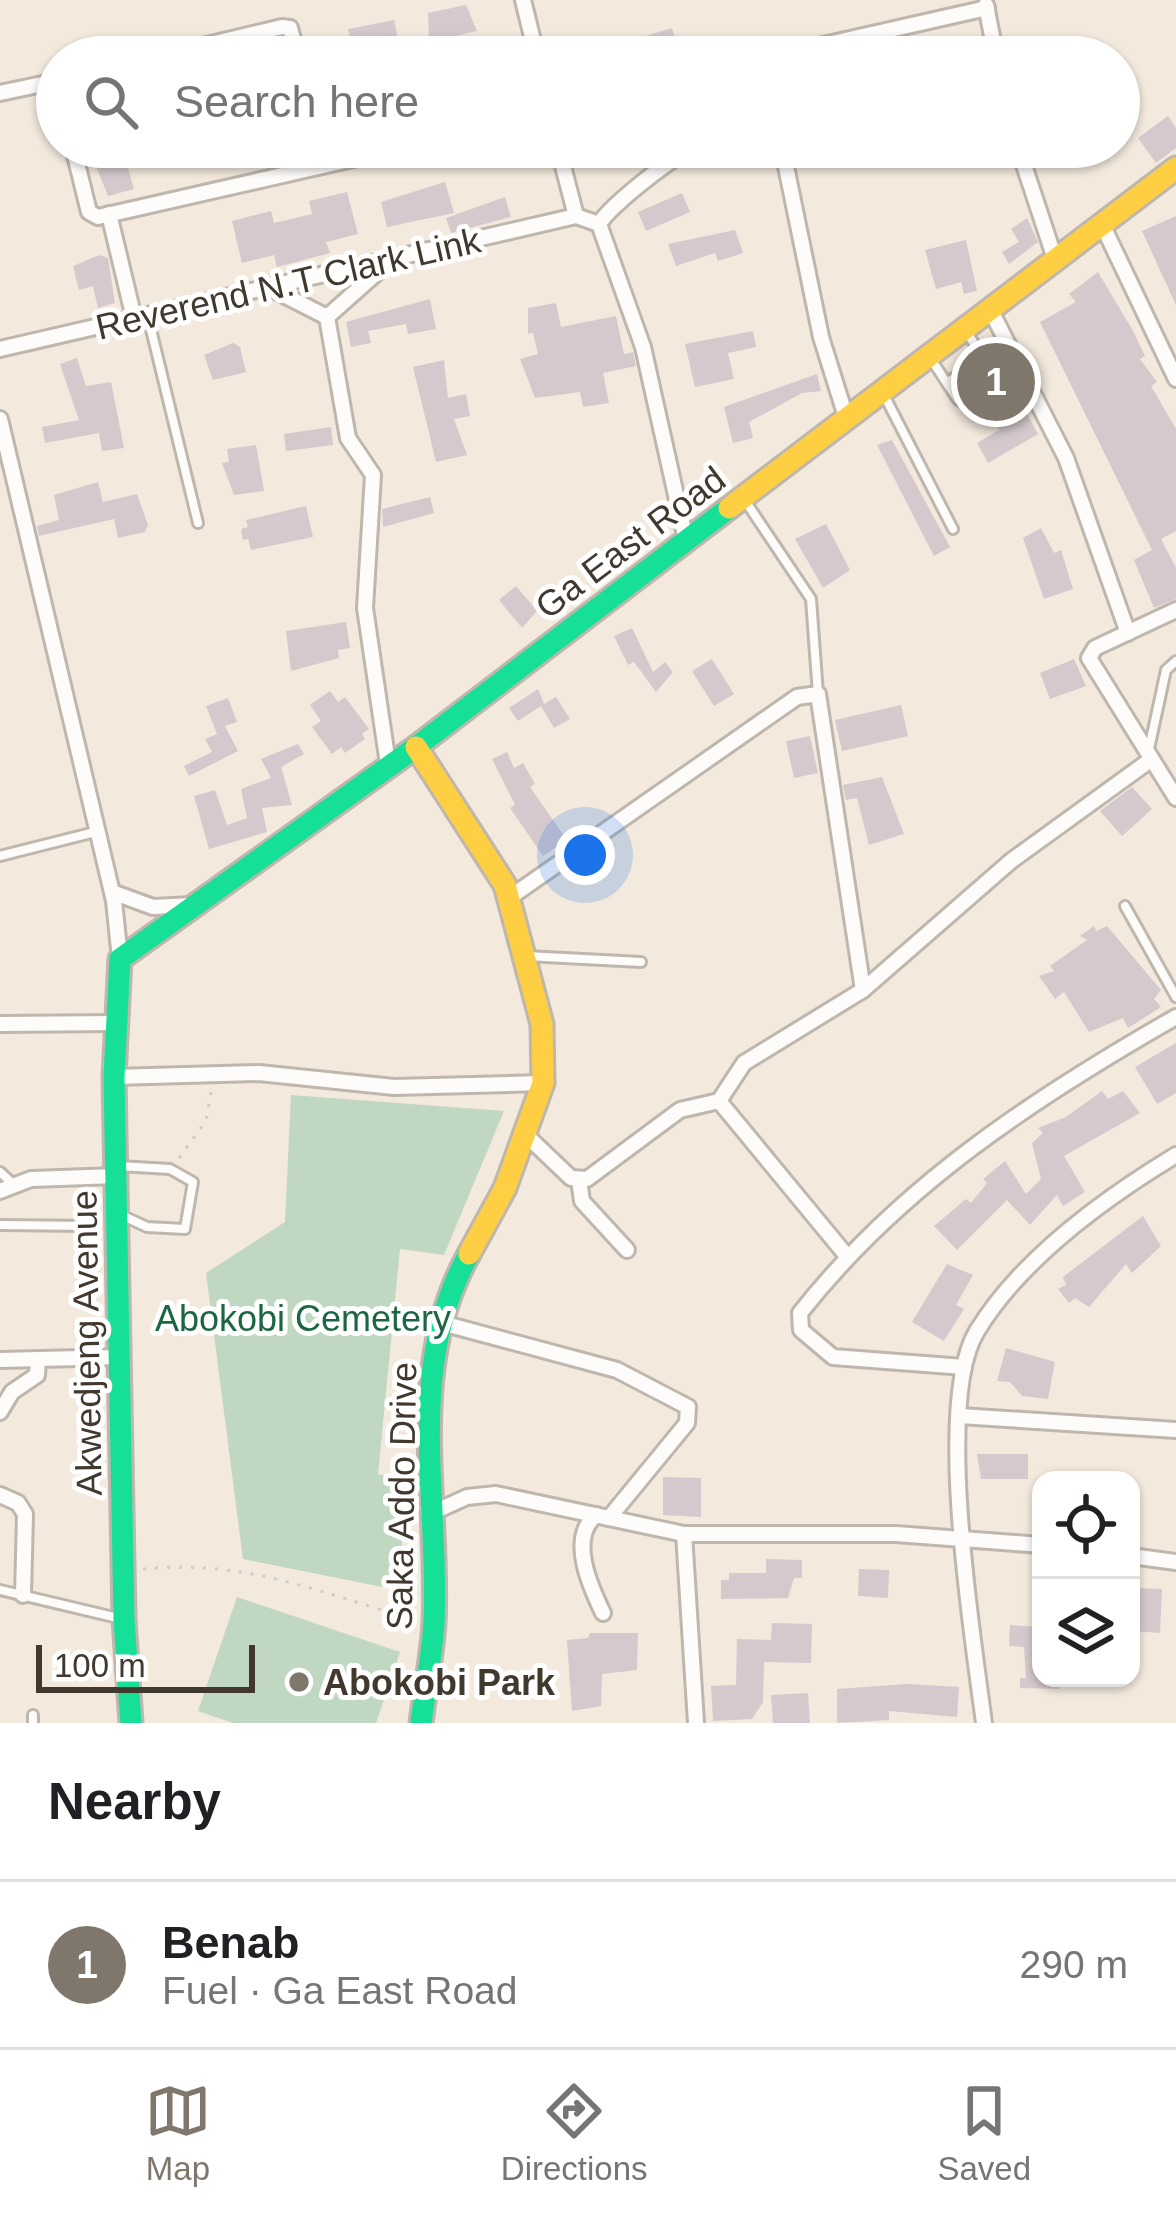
<!DOCTYPE html>
<meta charset="utf-8">
<style>
body{margin:0;font-family:Helvetica,sans-serif;background:#f2f2f2;color:#202124}
.controls{position:absolute;right:36px;bottom:36px;display:grid;overflow:hidden;border-radius:24px;box-shadow:0 3px 9px #0004}
.controls button{width:108px;height:108px;display:grid;place-items:center;padding:0;border:0;border-bottom:3px solid #e0e0e0;background:#fff;color:#202124;font:60px sans-serif}
.scale{position:absolute;left:36px;bottom:30px;width:219px;box-sizing:border-box;padding-left:12px;border:6px solid #41392e;border-top:0;font-size:33px;line-height:42px;white-space:nowrap;color:#41392e;-webkit-text-stroke:9px #fff;paint-order:stroke}
.you{position:absolute;left:585px;top:855px;width:42px;height:42px;margin:-30px;border:9px solid #fff;border-radius:50%;background:#1a73e8;box-shadow:0 0 0 18px #1a73e833}
.badge{display:grid;place-items:center;width:78px;height:78px;border-radius:50%;background:#7f776b;color:#fff;font-size:39px;font-weight:700}
.pin{position:absolute;translate:-50% -50%;border:6px solid #fff;box-shadow:0 3px 12px #0006}
.list{margin:0;padding:0;list-style:none}
h2{display:flex;justify-content:space-between;align-items:center;height:156px;margin:0;padding:0 48px;font-size:51px}
h2 small{font-size:39px;font-weight:400;color:#757577}
.list li{display:grid;grid-template-columns:78px 1fr auto;gap:36px;align-items:center;box-sizing:border-box;height:168px;padding:0 48px;border-top:3px solid #e0e0e0}
.list b{display:block;font-size:45px;white-space:nowrap}
.list p{margin:0;font-size:39px;white-space:nowrap;color:#757577}
.list em{font-size:39px;font-style:normal;color:#757577}
.icon{flex:none;width:66px;height:66px;fill:none;stroke:currentColor;stroke-width:2;stroke-linecap:round;stroke-linejoin:round}
.map{position:relative;flex:none;width:1176px;height:1723px;overflow:hidden}
.search{position:absolute;background:#fff;box-shadow:0 3px 9px #0004;left:36px;right:36px;top:36px;height:132px;display:flex;align-items:center;gap:30px;box-sizing:border-box;padding:0 42px;border-radius:66px;color:#757577;font-size:45px}
.sheet{height:324px;background:#fff}
nav{display:flex;justify-content:space-around;align-items:center;box-sizing:border-box;height:168px;border-top:3px solid #e0e0e0;background:#fff;font-size:33px;color:#757577}
nav a{display:grid;justify-items:center;gap:6px}
nav .on{color:#7f776b}
.map>svg:first-child{display:block}
</style>
<div class="map">
<svg width="1176" height="1723" viewBox="0 0 1176 1723">
<rect width="100%" height="100%" fill="#f3e9dd"/>
<g fill="#c0d7c2">
<path d="M291,1095l213,16 -60,144 -44,-6 -22,225 24,7v110l-159,-32 -37,-286 79,-51z"/>
<path d="M237,1597l163,55 -24,71h-143l-35,-12z"/>
</g>
<g fill="#d5c9cd">
<path d="M466,5l11,26 -48,11 -1,-29z"/>
<path d="M394,20l6,29 -18,3 1,5h-29l-6,-28z"/>
<path d="M672,28l9,29h-36l-6,-19z"/>
<path d="M1168,116l8,12v20l-20,15 -18,-25z"/>
<path d="M94,147h28l12,42 -26,7 -13,-32z"/>
<path d="M445,182l9,31 -67,14 -6,-25z"/>
<path d="M347,192l11,42 -32,8 4,11 -53,14 -3,-12 -32,8 -10,-42 39,-10 3,12 38,-9 -3,-13z"/>
<path d="M682,193l8,19 -44,19 -8,-19z"/>
<path d="M505,197l6,20 -60,16 -5,-15z"/>
<path d="M1176,216v89l-34,-74z"/>
<path d="M1027,218l11,24 -29,22 -7,-12 17,-10 -8,-13z"/>
<path d="M735,230l8,23 -25,8 -3,-8 -39,13 -8,-22z"/>
<path d="M966,240l11,51 -13,3 -3,-12 -25,7 -11,-39z"/>
<path d="M99,255l9,3 7,45 -17,5 -5,-22 -14,4 -6,-24z"/>
<path d="M1098,272l35,59 12,25 -5,3 17,23 -6,4 25,43v102l-15,8 15,29v31l-22,9 -20,-48 18,-10 -112,-228 36,-20 -7,-8z"/>
<path d="M430,299l6,30 -28,5 -2,-10 -38,7 3,12 -20,4 -5,-25z"/>
<path d="M556,303l5,24 55,-11 8,38 9,-2 3,14 -33,7 6,30 -26,4 -3,-15 -45,6 -15,-39 18,-5 -5,-21 -5,1v-26z"/>
<path d="M753,331l3,16 -28,6 6,26 -39,8 -10,-43z"/>
<path d="M233,343l7,4 6,25 -33,8 -9,-25z"/>
<path d="M77,358l9,28 25,-4 13,66 -22,3 -3,-18 -54,10 -3,-16 37,-7 -19,-56z"/>
<path d="M444,360l4,38 18,-4 4,22 -16,3 13,36 -31,7 -23,-95z"/>
<path d="M817,374l4,17 -19,2 -53,29 4,16 -20,5 -9,-36z"/>
<path d="M992,405l11,2 10,15 14,-8 11,20 -50,29 -11,-20 22,-13 -10,-15z"/>
<path d="M331,427l2,18 -47,6 -2,-17z"/>
<path d="M892,440l58,107 -16,9 -57,-111z"/>
<path d="M256,445l8,46 -30,4 -12,-32 7,-1 -2,-13z"/>
<path d="M98,482l5,20 34,-8 11,31 -3,7 -27,6 -4,-19 -75,17 -2,-10 22,-6 -5,-25z"/>
<path d="M430,497l4,16 -51,14 -1,-18z"/>
<path d="M306,506l7,31 -62,13 -3,-11 -5,1 -2,-11 7,-2 -2,-7z"/>
<path d="M826,524l24,46 -27,18 -28,-49z"/>
<path d="M1041,528l13,25 7,-3 12,39 -29,10 -21,-61z"/>
<path d="M516,586l21,25 -15,17 -23,-28z"/>
<path d="M346,622l4,26 -12,2 1,8 -48,13 -5,-40z"/>
<path d="M632,628l21,44 12,-10 8,10 -17,20 -22,-30 -6,3 -14,-29z"/>
<path d="M712,659l22,35 -20,12 -22,-35z"/>
<path d="M1074,659l12,27 -36,13 -10,-26z"/>
<path d="M538,689l6,15 12,-7 14,22 -16,9 -13,-22 -23,15 -9,-13z"/>
<path d="M330,691l8,11 7,-5 24,32 -7,5 3,5 -20,14 -4,-6 -9,7 -20,-27 9,-6 -11,-16z"/>
<path d="M228,698l9,24 -12,4 13,25 -49,25 -5,-10 28,-14 -7,-13 12,-5 -11,-28z"/>
<path d="M901,705l7,31 -66,15 -7,-31z"/>
<path d="M810,736l8,37 -24,5 -8,-37z"/>
<path d="M298,744l6,10 -23,13 11,38 -30,3 5,24 -58,17 -15,-53 21,-6 12,35 20,-7 -6,-29 30,-11 -10,-19z"/>
<path d="M507,752l7,16 9,-5 12,21 -5,3 37,53 -24,16 -33,-48 5,-3 -23,-46z"/>
<path d="M882,777l22,57 -35,11 -12,-47 -11,2 -3,-15z"/>
<path d="M1132,787l20,22 -30,27 -22,-25z"/>
<path d="M1094,926l2,5 11,-5 54,64 -7,9 7,8 -33,21 -5,-10 -34,14 -25,-40 -9,7 -16,-23 15,-5 -4,-5 37,-26 -7,-4z"/>
<path d="M1176,1043v50l-19,11 -22,-37z"/>
<path d="M1102,1091l6,8 15,-8 17,22 -76,43 21,36 -22,14 -6,-11 -27,30 -23,-25 -50,50 -23,-24 32,-27 5,4 16,-20 -4,-4 22,-18 21,33 15,-15 -9,-36 11,-10 -5,-5 28,-11z"/>
<path d="M1143,1216l18,30 -29,27 -6,-9 -37,43 -14,-9 -6,5 -11,-14 8,-4 -3,-8z"/>
<path d="M947,1264l26,11 -17,30 8,4 -20,32 -32,-19z"/>
<path d="M1006,1348l49,14 -7,37 -26,-3 -12,-14 -13,-1z"/>
<path d="M977,1454h51v25h-47z"/>
<path d="M663,1477l38,1v39l-38,-2z"/>
<path d="M766,1559l36,1v18h-8l-6,20 -67,1v-19h8v-7h37z"/>
<path d="M859,1569l30,1 -1,28 -30,-2z"/>
<path d="M1133,1588l29,1 -2,44 -28,-2z"/>
<path d="M772,1623l40,1 -1,39 -47,-1 -1,40 -11,17 -39,2 -2,-35 25,-1 1,-46 34,1z"/>
<path d="M1010,1625l31,2v51h18v11l-39,-1v-10h6l-2,-31 -15,-1z"/>
<path d="M590,1633h48l-1,37 -35,4 -1,32 -29,5 -5,-71 21,-2z"/>
<path d="M907,1684l52,3 -2,30 -68,-6v9l-52,3v-34z"/>
<path d="M808,1693l2,30h-37l-2,-28z"/>
</g>
<g fill="none" stroke-linecap="round" stroke-linejoin="round">
<g stroke="#bfb7ad" stroke-width="14">
<g id="lane">
<path d="M148,317l50,206"/>
<path d="M968,334l31,49 -1,17"/>
<path d="M929,356l29,44 26,8"/>
<path d="M947,383l36,-26"/>
<path d="M883,393l70,136"/>
<path d="M744,499l67,100 7,95"/>
<path d="M1149,749l17,-79 10,-9"/>
<path d="M0,856l95,-24"/>
<path d="M1125,906l51,91"/>
<path d="M526,956l115,6"/>
<path d="M118,1166l52,3 23,13 -8,47 -38,-2 -26,-12"/>
<path d="M0,1172l12,11"/>
<path d="M0,1225l91,1"/>
<path d="M0,1590l122,29"/>
<path d="M33,1715v8"/>
</g>
</g>
<g stroke="#bfb7ad" stroke-width="20">
<g id="street">
<path d="M523,0l14,57"/>
<path d="M986,5l10,52"/>
<path d="M156,57l126,-30 8,1 8,29"/>
<path d="M770,57l217,-49"/>
<path d="M0,93l57,-12"/>
<path d="M73,147l16,65 9,5 308,-70"/>
<path d="M558,147l18,69"/>
<path d="M782,147l39,190 26,83"/>
<path d="M1018,147l38,115"/>
<path d="M109,214l25,104"/>
<path d="M576,216l23,8 44,123 43,193"/>
<path d="M1101,222l75,157"/>
<path d="M599,224c12,-19 76,-70 97,-77"/>
<path d="M270,288l57,29"/>
<path d="M990,309l76,149 62,175"/>
<path d="M327,317l21,121 25,37 -8,133 23,156"/>
<path d="M327,317l63,-56"/>
<path d="M0,349l576,-133"/>
<path d="M0,419l114,482 6,58"/>
<path d="M1176,610l-81,38 -6,10 87,140"/>
<path d="M112,892l41,15 39,-2"/>
<path d="M509,898l288,-201 21,-3 45,296"/>
<path d="M0,1024l116,-1"/>
<path d="M114,1077l145,-4 135,14 149,-4"/>
<path d="M719,1101l127,154"/>
<path d="M527,1136l44,42 16,1 93,-69 39,-9 25,-38 119,-73 148,-129 138,-100"/>
<path d="M579,1180l3,21 45,49"/>
<path d="M0,1191l31,-12 86,-3"/>
<path d="M438,1322l179,48 71,37 -1,16 -78,95"/>
<path d="M0,1360l120,-3"/>
<path d="M964,1367l-131,-10 -32,-27 -1,-17c101,-128 236,-216 376,-296"/>
<path d="M0,1412l12,-20 25,-17 1,-16"/>
<path d="M960,1416l216,14"/>
<path d="M0,1495l18,8 7,11 -2,81"/>
<path d="M434,1512l33,-15 29,-3 188,40h212l145,11"/>
<path d="M596,1515c-28,23 -6,71 7,98"/>
<path d="M684,1534l12,189"/>
<path d="M1131,1556l45,6"/>
<path d="M984,1723c-11,-86 -50,-322 -7,-392 44,-72 128,-133 199,-176"/>
</g>
</g>
<g stroke="#bfb7ad" stroke-width="27">
<g id="fast">
<path d="M131,1723l-7,-104 -10,-542 6,-118 296,-212 313,-239"/>
<path d="M421,1723c4,-33 11,-67 13,-100 6,-126 -30,-253 35,-369"/>
</g>
</g>
<g stroke="#bfb7ad" stroke-width="27">
<g id="slow">
<path d="M729,508l447,-340"/>
<path d="M416,747l89,138 37,139 1,59 -38,105 -36,66"/>
</g>
</g>
<g stroke="#d1ccc8" stroke-width="3" stroke-dasharray="3 9" stroke-linecap="butt">
<path d="M179,1158l27,-37 6,-34"/>
<path d="M143,1569c105,-10 177,24 276,52"/>
</g>
<use href="#lane" stroke="#fdfcfa" stroke-width="8"/>
<use href="#street" stroke="#fdfcfa" stroke-width="14"/>
<use href="#fast" stroke="#16e098" stroke-width="21"/>
<use href="#slow" stroke="#ffcf43" stroke-width="21"/>
</g>
<circle fill="#7f776b" stroke="#fff" stroke-width="4.5" cx="299" cy="1682" r="12"/>
<g text-anchor="middle" stroke-width="10" stroke-linejoin="round" paint-order="stroke">
<g font-size="36" fill="#41392e" stroke="#fff">
<text transform="translate(288 283) rotate(-13)" y="13">Reverend N.T Clark Link</text>
<text transform="translate(630 542) rotate(-37)" y="13">Ga East Road</text>
<text transform="translate(86 1343) rotate(-91)" y="13">Akwedjeng Avenue</text>
<text transform="translate(401 1496) rotate(-89)" y="13">Saka Addo Drive</text>
</g>
<g font-size="36" fill="#1d6644" stroke="#fff">
<text x="303" y="1331">Abokobi Cemetery</text>
</g>
<g font-size="36" font-weight="bold" fill="#41392e" stroke="#fff" text-anchor="start">
<text x="323" y="1695">Abokobi Park</text>
</g>
</g>
</svg>
<div class="controls">
<button><svg class="icon" aria-label="locate" viewBox="0 0 24 24"><circle cx="12" cy="12" r="6"/><path d="M12 2v4M12 18v4M2 12h4M18 12h4"/></svg></button>
<button><svg class="icon" aria-label="layers" viewBox="0 0 24 24"><path d="M12 4l9 5-9 5-9-5zM3 14l9 5 9-5"/></svg></button>
</div>
<div class="scale">100 m</div>
<div class="you"></div>
<div class="pin badge" style="left:996px;top:382px">1</div>
<div class="search"><svg class="icon" aria-label="search" viewBox="0 0 24 24"><circle cx="10" cy="10" r="6"/><path d="M15 15l6 6"/></svg>Search here</div>
</div>
<section class="sheet">
<h2>Nearby<small></small></h2>
<ul class="list">
<li><span class="badge">1</span><div><b>Benab</b><p>Fuel · Ga East Road</p></div><em>290 m</em></li>
</ul>
</section>
<nav>
<a class="on"><svg class="icon" aria-label="map" viewBox="0 0 24 24"><path d="M3 6l6-2 6 2 6-2v14l-6 2-6-2-6 2zM9 4v14M15 6v14"/></svg>Map</a>
<a><svg class="icon" aria-label="directions" viewBox="0 0 24 24"><path d="M12 3l9 9-9 9-9-9zM9 14v-3h6M13 9l2 2-2 2"/></svg>Directions</a>
<a><svg class="icon" aria-label="saved" viewBox="0 0 24 24"><path d="M7 4h10v16l-5-4-5 4z"/></svg>Saved</a>
</nav>
